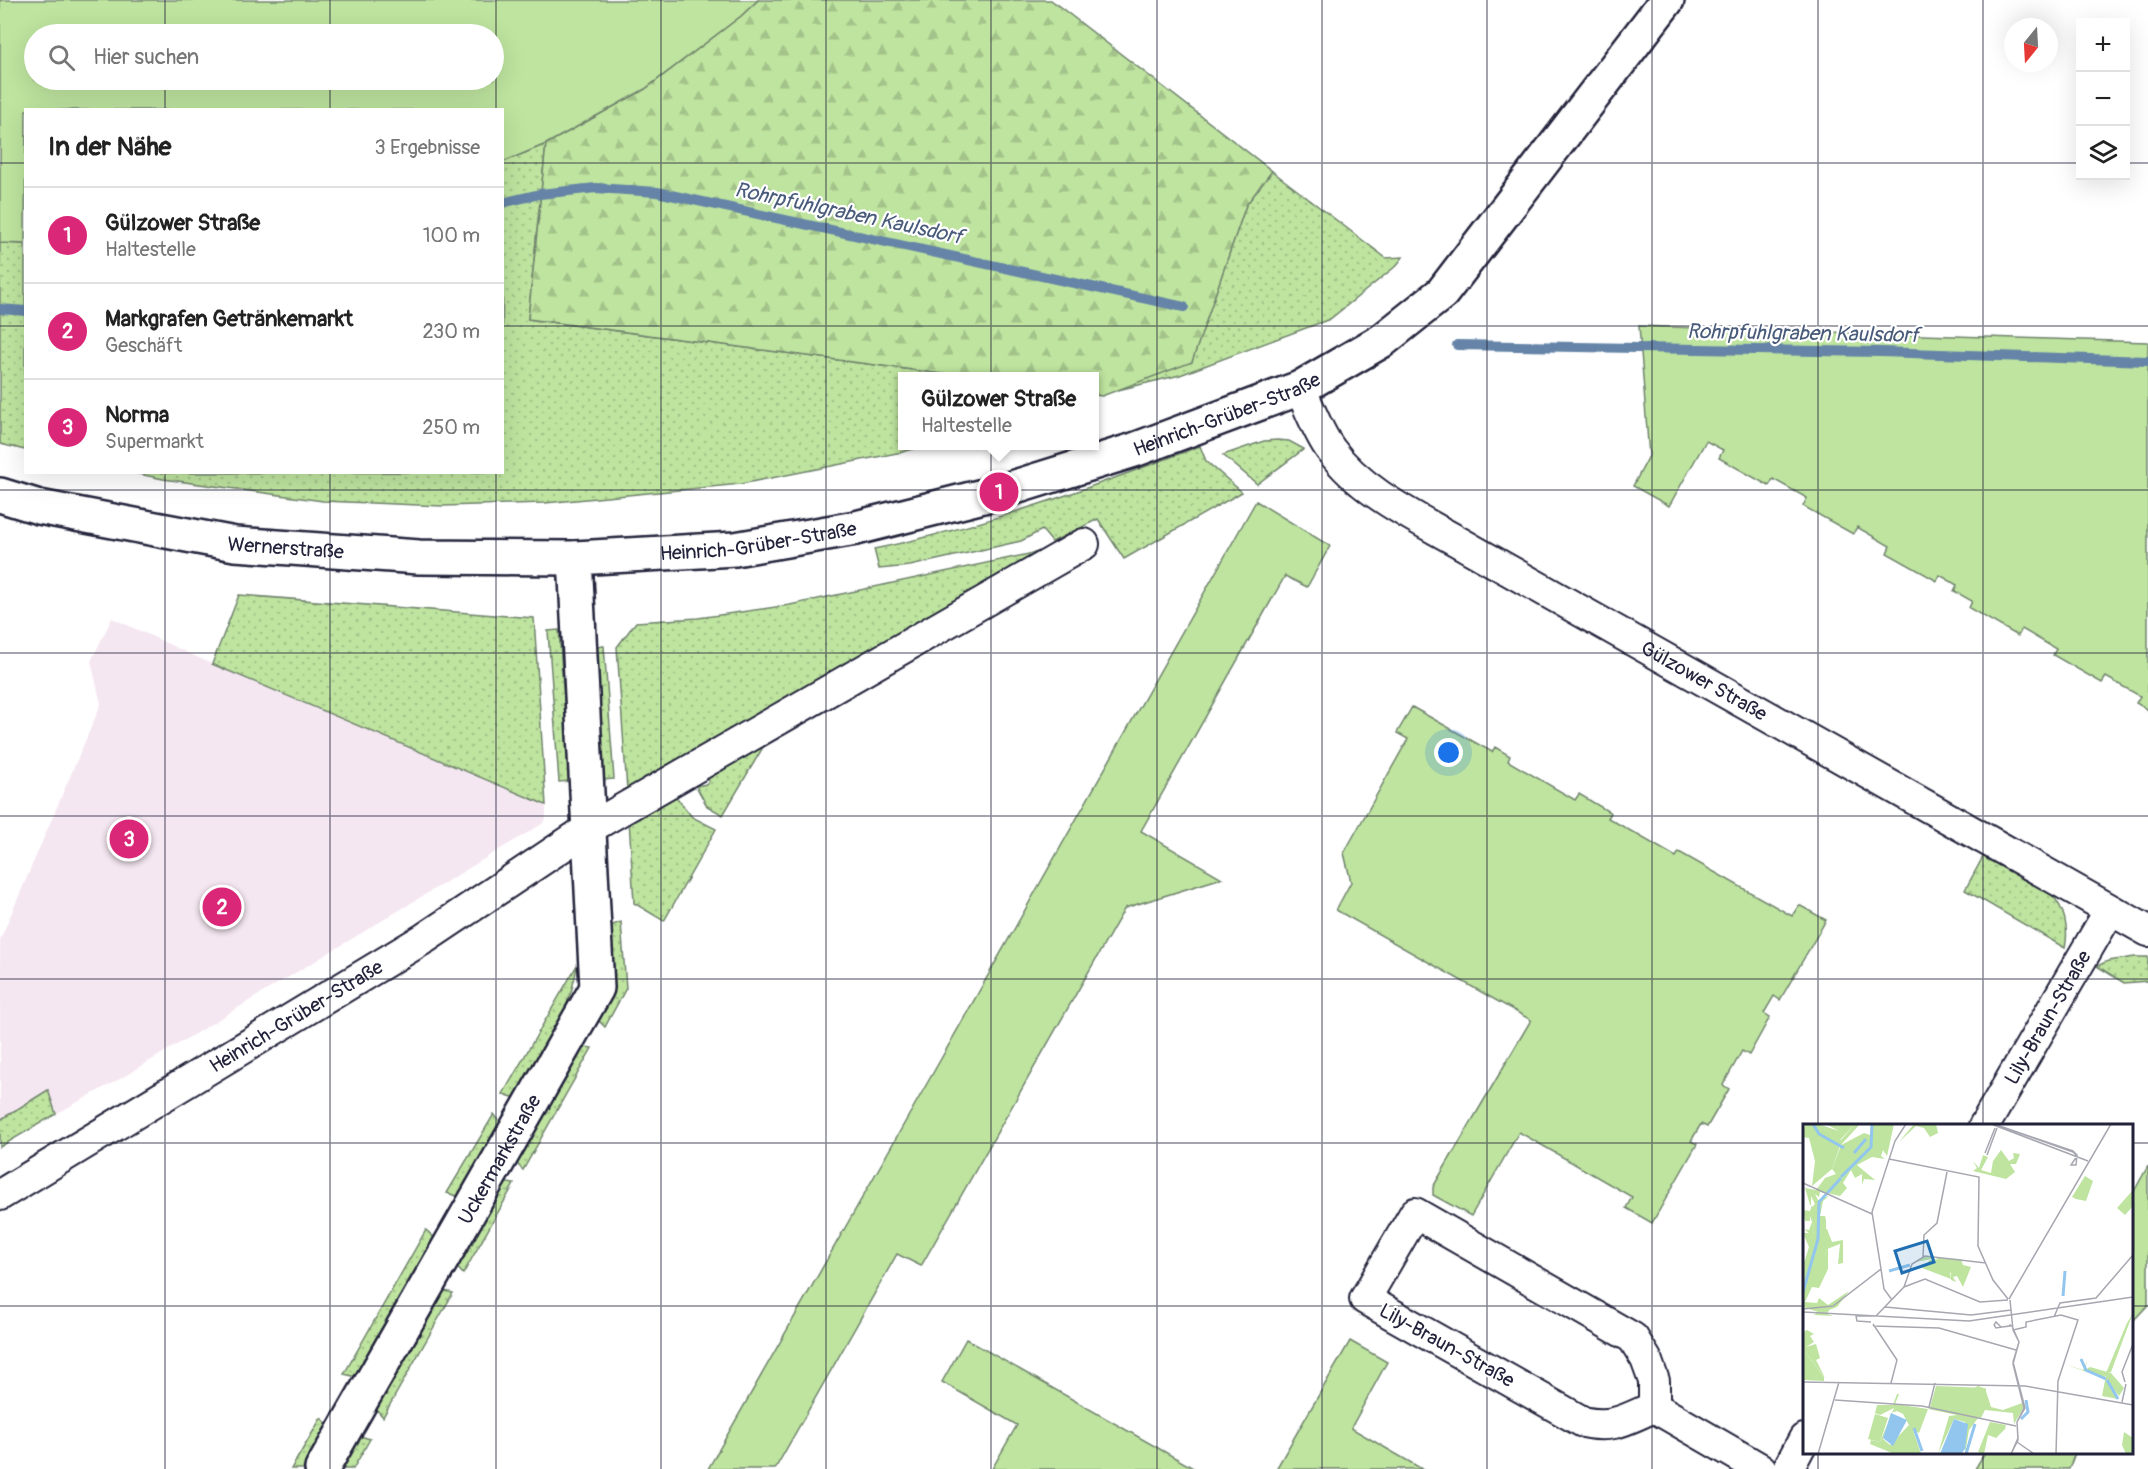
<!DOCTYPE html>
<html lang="de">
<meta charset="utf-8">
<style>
body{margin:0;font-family:Pangolin,sans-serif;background:#f6f6f6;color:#222}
.controls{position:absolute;right:18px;top:18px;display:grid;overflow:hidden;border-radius:0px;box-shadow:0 6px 24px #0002}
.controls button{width:54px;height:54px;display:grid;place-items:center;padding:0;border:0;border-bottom:2px solid #e0e0e0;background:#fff;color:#222;font:30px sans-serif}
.compass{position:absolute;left:2004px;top:18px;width:54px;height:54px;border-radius:50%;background:#fff;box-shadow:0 6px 24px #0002;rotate:198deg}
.you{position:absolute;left:1449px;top:753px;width:21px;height:21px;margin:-15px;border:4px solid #fff;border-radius:50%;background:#1a73e8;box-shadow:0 0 0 9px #1a73e833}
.badge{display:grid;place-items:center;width:39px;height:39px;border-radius:50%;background:#db2777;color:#fff;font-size:20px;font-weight:700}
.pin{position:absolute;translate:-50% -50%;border:3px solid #fff;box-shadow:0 2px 6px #0006}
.popup{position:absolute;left:898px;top:372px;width:201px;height:78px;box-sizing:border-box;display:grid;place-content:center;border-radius:0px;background:#fff;filter:drop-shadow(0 2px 4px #0005);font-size:20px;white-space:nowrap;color:#767676}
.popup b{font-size:22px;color:#222}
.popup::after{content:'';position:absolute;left:50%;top:100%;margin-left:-12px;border:12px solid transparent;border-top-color:#fff}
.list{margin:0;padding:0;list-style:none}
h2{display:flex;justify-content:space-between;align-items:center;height:78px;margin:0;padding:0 24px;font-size:26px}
h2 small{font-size:20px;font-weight:400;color:#767676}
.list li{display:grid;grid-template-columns:39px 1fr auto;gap:18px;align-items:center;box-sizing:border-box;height:96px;padding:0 24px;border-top:2px solid #e0e0e0}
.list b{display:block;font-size:22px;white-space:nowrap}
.list p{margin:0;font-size:20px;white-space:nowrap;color:#767676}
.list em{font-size:20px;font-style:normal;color:#767676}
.icon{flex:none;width:33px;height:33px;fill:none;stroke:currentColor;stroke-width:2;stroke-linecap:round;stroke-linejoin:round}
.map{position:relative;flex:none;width:2148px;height:1469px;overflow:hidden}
.search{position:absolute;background:#fff;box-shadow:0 6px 24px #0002;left:24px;top:24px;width:480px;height:66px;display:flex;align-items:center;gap:15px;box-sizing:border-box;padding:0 21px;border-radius:33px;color:#767676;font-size:22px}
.panel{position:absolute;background:#fff;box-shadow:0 6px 24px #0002;left:24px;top:108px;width:480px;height:366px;border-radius:0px}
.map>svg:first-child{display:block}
</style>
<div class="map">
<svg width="2148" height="1469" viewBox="0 0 2148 1469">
<defs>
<pattern id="grass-dots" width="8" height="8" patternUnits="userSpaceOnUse" patternTransform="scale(1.5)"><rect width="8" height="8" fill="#bee49f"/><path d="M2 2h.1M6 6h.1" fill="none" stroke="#a3c38a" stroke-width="1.8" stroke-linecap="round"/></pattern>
<pattern id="forest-firs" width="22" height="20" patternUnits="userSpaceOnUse" patternTransform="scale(1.5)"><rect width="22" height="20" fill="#bee49f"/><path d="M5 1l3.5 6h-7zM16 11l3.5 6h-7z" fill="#a3c38a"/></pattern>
</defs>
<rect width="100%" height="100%" fill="#fff"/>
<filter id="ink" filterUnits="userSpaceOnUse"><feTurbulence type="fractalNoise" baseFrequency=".0167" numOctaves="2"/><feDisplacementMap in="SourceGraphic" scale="12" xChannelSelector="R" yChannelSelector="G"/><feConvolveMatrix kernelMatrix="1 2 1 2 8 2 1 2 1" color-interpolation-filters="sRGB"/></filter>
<g filter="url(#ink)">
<path fill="#f5e7f1" d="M112,618l100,46 334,141v14l-4,5 -422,255 -64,35 -9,-23 -47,29v-180l101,-236 -10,-43z"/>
<g fill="url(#grass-dots)" stroke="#70836d" stroke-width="1.5">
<path d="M546,144l-18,175 430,57h-55v70h22l-23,6 -161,32 -196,19 -102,3 -120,-5 -160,-22 -29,-6 368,-1 1,-310z"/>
<path d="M1272,171l114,87 17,-1 -7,9 -66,53 -150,56 -66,16 78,-30 54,-156z"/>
<path d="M0,243l25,1v206l-25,-6z"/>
<path d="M1277,440l12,1 15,8 -47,35 -34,-29 41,-14z"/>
<path d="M1200,446l6,15 36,31 -118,67 -26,-40 -46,23 -10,-12 -21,11 -111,25 -31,3 -5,-20c112,-23 219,-62 326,-103z"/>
<path d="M1038,552l-411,238 -10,-143 19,-25 62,-4 92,-13z"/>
<path d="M239,595l295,23 12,187 -334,-141z"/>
<path d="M559,630l11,151 -11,1 -11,-151z"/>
<path d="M604,646l10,133 -12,1 -10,-133z"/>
<path d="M769,737l-46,78 -16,-9 -11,-20 11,-2 2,-3 -2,-7z"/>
<path d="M674,794l18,23 24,12 -52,92 -30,-18 -5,-84z"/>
<path d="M1984,855l67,39c14,14 18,35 14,54l-100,-58z"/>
<path d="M621,922l5,66 -21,39 -10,-10 15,-91z"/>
<path d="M2135,957h13l-1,24 -23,2 -27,-17 11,-5z"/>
<path d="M577,965c-6,49 -38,91 -61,133l-13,-4z"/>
<path d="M580,1046l12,2 -69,122 -9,-9z"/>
<path d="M48,1090l8,24 -56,33v-27z"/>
<path d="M494,1114l7,9 -41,74 -13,-4z"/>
<path d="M502,1182l12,2 -51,90 -8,-9z"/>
<path d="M426,1230l10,9 -80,138 -12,-3z"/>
<path d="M441,1290l12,3 -70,124 -9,-10z"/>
<path d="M321,1418l9,8 -25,43h-14z"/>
<path d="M357,1435l13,4 -17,30h-15z"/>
</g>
<path fill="url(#forest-firs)" stroke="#70836d" stroke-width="1.5" d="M758,0h293l221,171 -26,34 -54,157 -90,34 -7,-1v-19h-137l-430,-57 18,-175 99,-55 96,-73z"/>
<g fill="#bee49f" stroke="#70836d" stroke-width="1.5" fill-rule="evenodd">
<path d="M0,0h758l-17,16 -96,73 -99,55 -43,18 -1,-52h-476l-1,134 -25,-1zM494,34v46h-460v-46z"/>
<path d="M1639,326l509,16v368l-12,-7 4,-7 -34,-19 -4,6 -49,-28 3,-6 -34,-20 -4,7 -49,-28 3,-7 -18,-10 3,-6 -17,-10 -3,6 -50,-28 3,-7 -33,-19 -4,7 -50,-28 4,-8 -34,-19 -4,7 -50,-28 4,-8 -17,-9 -37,65 -36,-20 16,-30z"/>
<path d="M1256,501l74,45 -23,41 -22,-11 -144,255 81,47 -97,30 -204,358 -24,-12 -122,215h-67l221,-389z"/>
<path d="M1412,707l80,45 3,-5 15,9 -2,5 67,39 4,-6 32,19 -3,5 68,39 3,-5 113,64 7,-11 27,15 -46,80 -6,-4 -10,17 6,4 -21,38 -7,-4 -19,34 6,4 -22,38 -6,-3 -10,17 6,3 -45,79 -26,-15 6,-11 -113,-65 -48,84 -38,-21v-8l98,-167 -195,-110 15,-28 -7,-29 64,-114 -11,-6z"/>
<path d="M2148,1166v139l-16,17v-127z"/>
<path d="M966,1339l229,130h-203l25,-44 -75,-43z"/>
<path d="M1350,1341l37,21 -36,66 71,41h-146z"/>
<path d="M1985,1452h90v1l-6,16h-94z"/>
</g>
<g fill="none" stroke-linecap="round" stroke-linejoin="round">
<g stroke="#6584a7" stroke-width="10">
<path d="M502,203l38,-9 56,-6 61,4 527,115"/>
<path d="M0,309l26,2"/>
<path d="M1457,345l424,7 267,9"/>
</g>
<g stroke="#22223b" stroke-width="34">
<g id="street">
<path id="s1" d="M1300,388c9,19 18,45 31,62 32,45 93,71 140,99l677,382"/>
<path id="s2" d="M1984,1126l126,-216"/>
<path id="s3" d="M0,1195l425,-257 163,-109 496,-285"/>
<path d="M1415,1213l218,125 13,21 8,22v26c-28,12 -41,22 -71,15l-218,-123z"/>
<path d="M1654,1407l107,62"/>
<path d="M1788,1469l16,-30"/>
</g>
</g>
<g stroke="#22223b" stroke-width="38">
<g id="secondary">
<path id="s4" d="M0,495l39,12 196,37 184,13 156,1 160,-9 121,-21 143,-36 135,-42 166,-62 83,-48 59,-47 225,-293"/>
<path id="s5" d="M322,1469l275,-481 -22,-430"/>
</g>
</g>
<use href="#street" stroke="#fff" stroke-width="30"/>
<use href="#secondary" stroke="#fff" stroke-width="33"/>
</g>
</g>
<path fill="none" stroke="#22223b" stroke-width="1.5" stroke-opacity="0.55" d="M165,0v34M330,0v34M496,0v110M661,0v1469M826,0v1469M991,0v1469M1157,0v1469M1322,0v1469M1487,0v1469M1652,0v1469M1818,0v1126M1983,0v1126M165,80v30M330,80v30M0,163h26M502,163h1578M2126,163h22M0,326h26M502,326h1646M165,472v997M330,472v997M496,472v997M0,490h2148M0,653h2148M0,816h2148M0,979h2148M0,1143h1804M2132,1143h16M0,1306h1804M2132,1306h16M1818,1452v17M1983,1452v17"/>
<g text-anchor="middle" stroke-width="4.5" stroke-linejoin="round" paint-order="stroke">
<g font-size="20" fill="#22223b" stroke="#fff">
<text dy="7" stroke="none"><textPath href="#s4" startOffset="1252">Heinrich-Grüber-Straße</textPath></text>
<text dy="7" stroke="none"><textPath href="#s4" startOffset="765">Heinrich-Grüber-Straße</textPath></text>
<text dy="7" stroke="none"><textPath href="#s4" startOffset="291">Wernerstraße</textPath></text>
<text dy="7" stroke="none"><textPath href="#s1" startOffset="510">Gülzower Straße</textPath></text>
<text dy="7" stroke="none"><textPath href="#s3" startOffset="346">Heinrich-Grüber-Straße</textPath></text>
<text dy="7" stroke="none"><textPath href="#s2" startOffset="126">Lily-Braun-Straße</textPath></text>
<text dy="7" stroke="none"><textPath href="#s5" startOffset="357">Uckermarkstraße</textPath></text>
<text transform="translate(1447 1345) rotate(29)" y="7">Lily-Braun-Straße</text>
</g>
<g font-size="21" font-style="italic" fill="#495b7a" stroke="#fff">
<text transform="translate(849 213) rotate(12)" y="7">Rohrpfuhlgraben Kaulsdorf</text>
<text transform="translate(1803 333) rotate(1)" y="7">Rohrpfuhlgraben Kaulsdorf</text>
</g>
</g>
<g transform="translate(1803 1124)">
<rect width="330" height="330" fill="#fff"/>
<path d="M68,0v24l-44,45 -7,-1 -1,5 -4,-3 3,6 11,-4 -6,5 -3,15h5l1,4v9l-4,1 5,13 -3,14 4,-11v23l-9,19 -7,-1 -7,15 12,1 2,-5 9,7 21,-14 -12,16 -8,3 -2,4 6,2 -19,-1 4,-3 -15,-5v-24l11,-53 -3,-22 4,-4 -4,-8v9h-1l-5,-17 11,2 9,-12 11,-4 -4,-5 9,-24 23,-12 6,2zM122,133l36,2 2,6 8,2 -8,20 -6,-11 -4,1 3,5 -5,-2v-7l-15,-15 -20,4zM4,206l7,4 -4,2 4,6 -8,5 10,-3 4,14 -4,2 9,18 -22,-29v-17zM284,237l-2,9 5,-3 21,6 13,15 -5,8 -12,-15 11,18 -16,-3 4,-21 -2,3 -40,-14 19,6zM175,262l8,3 -1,20 -16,21 -4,24v-32l-11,-3 -16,35 11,-38 8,-1 -29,-6zM94,270h2l-4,10 33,5 -9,24 -6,-3 8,24 -29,-1 -22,-9 1,-4 9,2 14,-34 -14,7 -5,-2 2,-8h-8h24zM94,287l6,3 6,11 -19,20 -7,-6 8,-26zM321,308l9,6v14l-7,2 -4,-9z" fill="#bee49f" fill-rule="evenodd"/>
<path d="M15,0l21,7 -13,-7h29l-15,16zM9,81l2,25 -9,53 -2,-17 6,-19 -6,-14h6l-5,-4 5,1 3,-8 -2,-6v5h-5l-2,-11 7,1z" fill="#bee49f"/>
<path d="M2,0h13l23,16 14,-16h5l-20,22 -8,23 -20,17 3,-25 -6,-23 -6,-1zM69,0h22l-7,32 -4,-6 -2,6 4,3 -13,-2 -15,8 18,15 -11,-1 -2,6v-11l-7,4 -4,-8 -8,13 4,5 -7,8 -13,-3 44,-45zM111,0h22l2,9 -8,4 -6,-9 -8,-2 -17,16zM198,26l8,11 5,-3 -1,-5 7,1 -4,10h-6l5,8 -9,7 -33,-8 4,-3 -4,-7 6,7 4,-13 5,2 -7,13 10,3 2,-12zM282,52l8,5 -7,20 -10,-2 -4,-2zM330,66v16l-8,9 -8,-7zM19,105h5l5,13 11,-2v23l-5,1 2,-20 -13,5 -3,8 -6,1 2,-15h7l-7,-1zM139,135l7,7 2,13 -29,-11 8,-8zM330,189l-22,59 -5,1 21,-50zM0,225l21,28v4l-21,-1zM133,262l49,2 6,19 12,3 19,-7 2,4 -10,17 -1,-11 -28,-3 -4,8 -51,-11zM72,290l13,4 -8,24 -12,-3zM187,298l16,3 -1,4 -9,9 -8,-3 -4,19 -6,-2z" fill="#bee49f"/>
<path d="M88,289l16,7 -14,26 -10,-8zM151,295l14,5 -3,25 -4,5h-21z" fill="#92c6ef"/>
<path fill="none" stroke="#92c6ef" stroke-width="3" d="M10,0l6,10 25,14M51,29l12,-14M38,53l30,-30 1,-23M86,147l21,-6M0,168l15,-53 1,-37 22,-24M260,172l2,-25M278,235l5,11 20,9M304,256l11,19M218,295l7,-7 -2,-12M111,304l8,23M163,330l9,-30"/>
<path fill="none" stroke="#a7a7b1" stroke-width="1.5" d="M188,0l97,37M191,0l79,28 4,4 -6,9h5l1,-10 -4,-4 -79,-27M182,29l10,-25M184,31l10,-27M86,35l90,18 -1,69 15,34 15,19M0,59l69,31M120,133l1,-22 13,-12 10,-51M78,145l3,20 8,11M101,163l8,-23 13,-8 61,7M206,175l102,-175M207,176l3,30 6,12 -6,22 11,44 -7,14 1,18 -7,14M82,183l86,8 40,-5M0,185l30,-3 48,-37 -9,-57 23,-71 11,-17M0,188l166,9 164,-24M251,193l6,-14 36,-5 37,-43M68,198l-14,-1 -1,-5h20l28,-29 21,-8 55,23 28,-2M70,200l24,36 -6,23M70,202l66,2 77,22M206,202l-13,2 -2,-3 2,-3 5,5h1l8,-1v-1l2,1 7,16 -6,20 12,46 -8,14 1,16 -7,16M210,206l13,-3v-5l35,-7 17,5 -20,61 -2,73M0,258l222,4 108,19M322,258l-3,-10 11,-28M32,276l87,6 94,20M319,278l4,-18M126,283l6,-24M214,318l17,12M15,330l21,-72"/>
<path fill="#1f6fb2" fill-opacity="0.15" stroke="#1f6fb2" stroke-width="3" d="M124,117l7,21 -32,11 -7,-22z"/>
<rect width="330" height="330" fill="none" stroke="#22223b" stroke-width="3"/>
</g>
</svg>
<div class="controls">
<button>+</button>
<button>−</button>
<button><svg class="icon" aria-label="layers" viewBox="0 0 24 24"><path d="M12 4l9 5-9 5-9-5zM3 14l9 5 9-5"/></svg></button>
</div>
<svg class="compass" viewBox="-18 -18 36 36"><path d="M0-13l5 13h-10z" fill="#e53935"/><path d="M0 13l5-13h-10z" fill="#767676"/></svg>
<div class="you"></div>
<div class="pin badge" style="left:999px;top:492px">1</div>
<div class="popup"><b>Gülzower Straße</b>Haltestelle</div>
<div class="pin badge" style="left:222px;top:907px">2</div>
<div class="pin badge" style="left:129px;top:839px">3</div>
<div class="search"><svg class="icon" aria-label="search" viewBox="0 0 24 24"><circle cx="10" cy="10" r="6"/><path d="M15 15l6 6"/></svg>Hier suchen</div>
<section class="panel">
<h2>In der Nähe<small>3 Ergebnisse</small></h2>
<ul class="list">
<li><span class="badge">1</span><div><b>Gülzower Straße</b><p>Haltestelle</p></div><em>100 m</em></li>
<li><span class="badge">2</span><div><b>Markgrafen Getränkemarkt</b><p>Geschäft</p></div><em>230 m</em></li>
<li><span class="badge">3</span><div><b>Norma</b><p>Supermarkt</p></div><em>250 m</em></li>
</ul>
</section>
</div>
